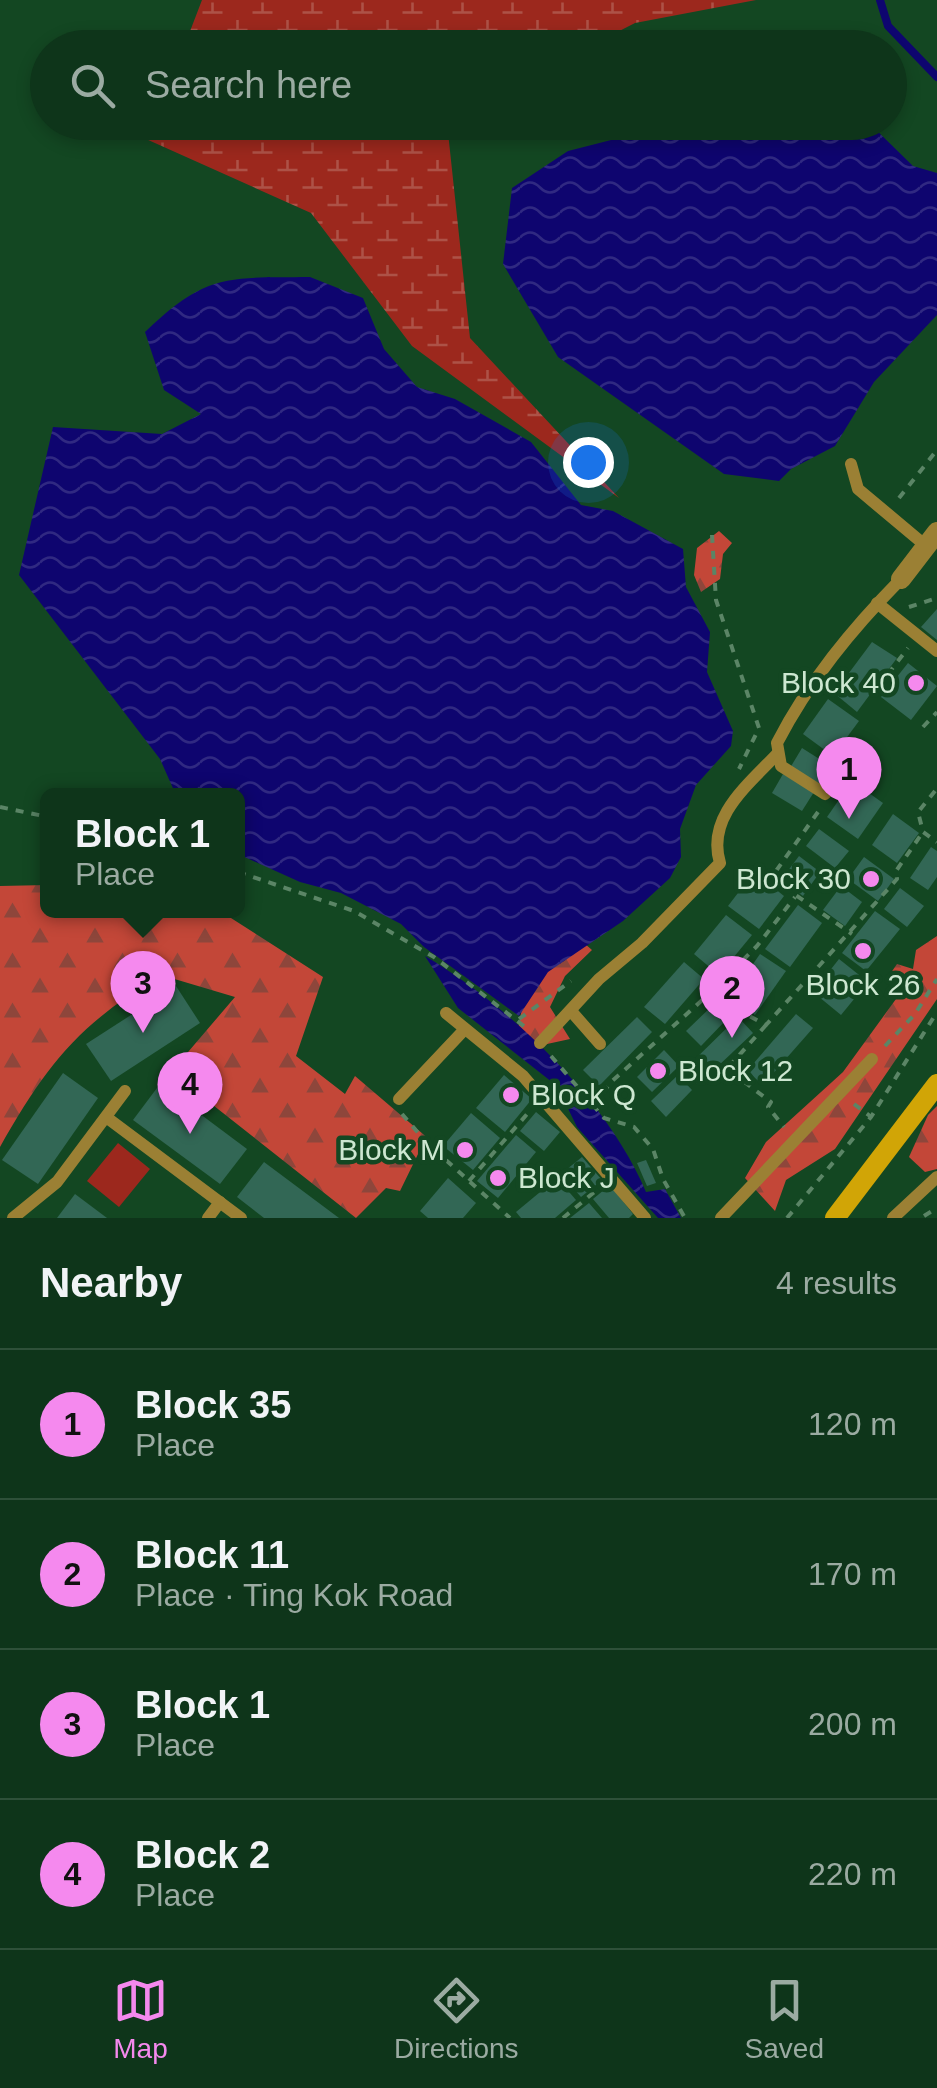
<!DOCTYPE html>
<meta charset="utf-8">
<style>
body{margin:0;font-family:Helvetica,sans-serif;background:#173d23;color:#f1f3f6}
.you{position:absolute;left:588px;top:462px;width:35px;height:35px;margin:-25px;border:8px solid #fff;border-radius:50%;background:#1a73e8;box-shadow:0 0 0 15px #1a73e833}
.badge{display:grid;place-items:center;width:65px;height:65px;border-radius:50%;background:#f589ee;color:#111;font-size:32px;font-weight:700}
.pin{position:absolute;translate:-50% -82px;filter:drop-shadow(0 2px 5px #0008)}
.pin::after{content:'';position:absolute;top:52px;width:35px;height:30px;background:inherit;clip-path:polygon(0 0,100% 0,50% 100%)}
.popup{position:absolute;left:40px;top:788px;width:205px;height:130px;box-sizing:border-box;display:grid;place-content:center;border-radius:15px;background:#0e351a;filter:drop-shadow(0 2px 8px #0005);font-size:32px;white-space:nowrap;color:#9baba2}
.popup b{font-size:38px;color:#f1f3f6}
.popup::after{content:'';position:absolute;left:50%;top:100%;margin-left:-20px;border:20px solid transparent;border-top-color:#0e351a}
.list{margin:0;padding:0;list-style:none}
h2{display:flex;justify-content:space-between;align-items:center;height:130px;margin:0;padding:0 40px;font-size:42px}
h2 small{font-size:32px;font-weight:400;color:#9baba2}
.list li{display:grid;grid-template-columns:65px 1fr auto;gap:30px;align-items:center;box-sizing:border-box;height:150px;padding:0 40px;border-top:2px solid #2e5039}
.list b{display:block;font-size:38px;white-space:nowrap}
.list p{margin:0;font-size:32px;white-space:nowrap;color:#9baba2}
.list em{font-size:32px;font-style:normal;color:#9baba2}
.icon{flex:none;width:55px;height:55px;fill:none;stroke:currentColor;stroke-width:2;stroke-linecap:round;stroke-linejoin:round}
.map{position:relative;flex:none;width:937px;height:1218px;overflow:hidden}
.search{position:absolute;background:#0e351a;box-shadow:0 5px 15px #0003;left:30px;right:30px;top:30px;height:110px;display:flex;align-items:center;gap:25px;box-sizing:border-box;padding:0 35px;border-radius:55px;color:#9baba2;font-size:38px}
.sheet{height:730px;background:#0e351a}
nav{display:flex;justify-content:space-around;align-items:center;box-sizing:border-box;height:140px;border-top:2px solid #2e5039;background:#0e351a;font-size:28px;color:#9baba2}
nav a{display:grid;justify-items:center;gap:5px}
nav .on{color:#f589ee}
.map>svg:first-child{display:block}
</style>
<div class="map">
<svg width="937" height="1218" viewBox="0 0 937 1218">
<defs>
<pattern id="forest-firs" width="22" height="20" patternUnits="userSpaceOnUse" patternTransform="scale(2.5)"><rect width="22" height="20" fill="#c34738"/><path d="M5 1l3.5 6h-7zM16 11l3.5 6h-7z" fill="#8e463b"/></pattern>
<pattern id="wetland-marsh" width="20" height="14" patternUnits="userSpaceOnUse" patternTransform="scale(2.5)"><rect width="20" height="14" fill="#9c281d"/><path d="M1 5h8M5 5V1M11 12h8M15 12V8" fill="none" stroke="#ad5247"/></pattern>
<pattern id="water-waves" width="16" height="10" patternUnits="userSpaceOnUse" patternTransform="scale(2.5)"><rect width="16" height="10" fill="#0e056f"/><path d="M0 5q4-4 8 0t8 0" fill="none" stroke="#302982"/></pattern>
</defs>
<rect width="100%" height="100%" fill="#134722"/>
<g fill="url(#forest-firs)">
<path d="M719,531l13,12 -9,11 -3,25 -19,13 -7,-17 3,-27z"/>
<path d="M48,885v25l172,1 103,66 -27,79 49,38 10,-18 75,64 -11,12 -19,39 -14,-3 -30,30 -185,-146 64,-75 -74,-22c-83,50 -114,89 -161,172v-261z"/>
<path d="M937,936v63l-102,150 -49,31 -11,31 -30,-33 21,-36 77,-70 61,-84 -18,-8 11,-16 16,5 3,-19z"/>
<path d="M577,937l15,13 -27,26 -15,31 20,32 -46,10 -7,-15 11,-56z"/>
<path d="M937,1106v63l-12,3 -16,-15 19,-42z"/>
</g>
<g fill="url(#wetland-marsh)">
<path d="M202,0h554l-121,23 -47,24h-404z"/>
<path d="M153,123h294l23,215 149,160 -207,-152 -101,-133 -165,-74z"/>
</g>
<path fill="#9c281d" d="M118,1143l32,26 -31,38 -32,-26z"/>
<g fill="url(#water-waves)">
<path d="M648,123h221l44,43 24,7v142l-63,67 -39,64 -44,23 -12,12 -55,-7 -166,-117 -55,-93 9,-76 56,-37 51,-13z"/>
<path d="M310,277l53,21 21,51 33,38 38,12 76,43 50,63 32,6 70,38 3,38 24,45 -3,40 26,59 -2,15 -35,39 -16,44 1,28 -11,21 -47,43 -75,51 -29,44 -95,-69 -23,-23 -60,-31 -41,-11 -62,-28v-58l-62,-1 -16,-36 -141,-184 34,-148 109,7 39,-20 -37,-24 -19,-58c62,-60 83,-54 165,-55z"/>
<path d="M425,956c85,50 183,145 221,236l19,-3 16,29h-23l-81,-91 -20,-41 -99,-78z"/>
</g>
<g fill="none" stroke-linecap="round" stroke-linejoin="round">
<path stroke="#0e056f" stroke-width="8" d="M880,0l8,26 49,51"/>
</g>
<g fill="#326755">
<path d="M937,609v31l-16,-13z"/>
<path d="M872,642l25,16 -40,54 -23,-19z"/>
<path d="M908,663l29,23 -26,34 -30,-23z"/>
<path d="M828,699l31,22 -26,35 -30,-22z"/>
<path d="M802,748l30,19 -12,18 -30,-17z"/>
<path d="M783,774l31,18 -12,19 -30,-18z"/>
<path d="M852,781l31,22 -25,36 -31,-22z"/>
<path d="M893,814l26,19 -22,30 -25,-18z"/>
<path d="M819,829l30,22 -14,17 -29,-22z"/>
<path d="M931,847l6,4v26l-9,13 -18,-12z"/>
<path d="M799,856l21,16 -17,24 -22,-16z"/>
<path d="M864,857l30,22 -16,22 -30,-22z"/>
<path d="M754,872l30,24 -25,33 -31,-23z"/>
<path d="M841,886l21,16 -17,24 -22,-16z"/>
<path d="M900,888l24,18 -17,21 -23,-18z"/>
<path d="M798,905l24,18 -32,44 -25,-18z"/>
<path d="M875,911l25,18 -34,42 -24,-18z"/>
<path d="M726,915l26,20 -33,40 -25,-21z"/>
<path d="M760,954l26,17 -31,44 -26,-17z"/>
<path d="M839,959l29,23 -27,33 -28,-23z"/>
<path d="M684,962l20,17 -39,45 -21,-17z"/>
<path d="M176,986l24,37 -89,58 -25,-37z"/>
<path d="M713,1005l14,14 -26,27 -15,-15z"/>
<path d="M796,1014l17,14 -50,57 -16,-14z"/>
<path d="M637,1017l15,15 -53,54 -16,-16z"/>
<path d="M738,1017l15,16 -55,52 -14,-15z"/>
<path d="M664,1050l15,16 -27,26 -15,-15z"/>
<path d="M63,1073l35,25 -60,86 -36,-24z"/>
<path d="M504,1075l28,24 -27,33 -29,-24z"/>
<path d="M678,1075l14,15 -26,27 -15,-16z"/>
<path d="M160,1084l87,65 -27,35 -87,-64z"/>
<path d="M536,1112l24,20 -16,19 -24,-20z"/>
<path d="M471,1113l29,25 -27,32 -30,-24z"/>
<path d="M516,1135l20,17 -38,46 -21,-17z"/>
<path d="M582,1157l20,23 -21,17 -20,-23z"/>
<path d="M646,1160l10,23 -9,3 -10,-23z"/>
<path d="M264,1162l75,56h-75l-27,-21z"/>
<path d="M448,1178l28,25 -13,15h-35l-8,-7z"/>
<path d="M557,1178l19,22 -21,18h-34l-5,-6z"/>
<path d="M610,1185l23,29 -4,4h-20l-16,-19z"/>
<path d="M75,1194l32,24h-50z"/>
<path d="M589,1203l13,15h-32z"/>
</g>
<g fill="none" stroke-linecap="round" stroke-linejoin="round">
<g stroke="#5b8566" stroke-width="4" stroke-dasharray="8 8" stroke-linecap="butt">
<path d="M899,498l38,-48"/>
<path d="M712,535l4,65 43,128 -20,41"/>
<path d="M909,607l28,-9"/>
<path d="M888,674l20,-26"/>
<path d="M923,727l14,-15"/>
<path d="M935,791l-17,21 5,20 14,10"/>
<path d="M0,807l48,10"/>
<path d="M818,812l-47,66 81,56"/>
<path d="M238,872l116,39 80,46 95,73"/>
<path d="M709,994l48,-48 38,-49"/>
<path d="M519,1019l52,-38"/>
<path d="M766,1025l-39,44 44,33 -3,5 16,20"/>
<path d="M885,1046l30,-32 22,-35"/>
<path d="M551,1056l53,62 30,9 19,22 10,30 22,39"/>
<path d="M854,1104l16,12"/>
<path d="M594,1106l16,-23 99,-89 57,31 131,-146 -1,-8 27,-39"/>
<path d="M402,1114l24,28 84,76"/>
<path d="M469,1181l59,-68"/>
<path d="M924,1216l13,-8"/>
<path d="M563,1218l35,-29"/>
<path d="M787,1218l84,-101 66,-105"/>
</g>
<g stroke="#9b8034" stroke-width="12">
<path d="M851,464l7,25 68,57"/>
<path d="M877,603l60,48"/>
<path d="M847,770l-22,24 -44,-28 -4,-23c32,-62 75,-114 124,-164"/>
<path d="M571,1011l29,33"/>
<path d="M446,1013l77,63 122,142"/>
<path d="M540,1043l59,-64 43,-36 78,-80c-14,-46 28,-78 57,-109"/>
<path d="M399,1099l66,-70"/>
<path d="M106,1117l135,101"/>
<path d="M13,1218l44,-36 68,-91"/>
<path d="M208,1218l12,-16"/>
<path d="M721,1218l151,-159"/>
<path d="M893,1218l44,-41"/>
</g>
<path stroke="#9b8034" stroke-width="20" d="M901,579l36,-47"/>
<path stroke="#d1a506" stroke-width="20" d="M835,1218l102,-134"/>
</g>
<g fill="#f589ee" stroke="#134722" stroke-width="4">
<circle cx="916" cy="683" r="10"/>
<circle cx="871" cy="879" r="10"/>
<circle cx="863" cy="951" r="10"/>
<circle cx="658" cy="1071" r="10"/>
<circle cx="511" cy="1095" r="10"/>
<circle cx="465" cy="1150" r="10"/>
<circle cx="498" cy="1178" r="10"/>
</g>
<g text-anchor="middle" stroke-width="9" stroke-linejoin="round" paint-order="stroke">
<g font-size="30" fill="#cde7d1" stroke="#134722" text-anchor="end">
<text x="896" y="693">Block 40</text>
<text x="851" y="889">Block 30</text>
<text x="863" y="995" text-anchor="middle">Block 26</text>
<text x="678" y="1081" text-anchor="start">Block 12</text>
<text x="531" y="1105" text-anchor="start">Block Q</text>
<text x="445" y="1160">Block M</text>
<text x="518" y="1188" text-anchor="start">Block J</text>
</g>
</g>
</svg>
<div class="you"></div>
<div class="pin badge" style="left:849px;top:819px">1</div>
<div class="pin badge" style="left:732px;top:1038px">2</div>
<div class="pin badge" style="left:143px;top:1033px">3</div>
<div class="popup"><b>Block 1</b>Place</div>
<div class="pin badge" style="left:190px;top:1134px">4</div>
<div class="search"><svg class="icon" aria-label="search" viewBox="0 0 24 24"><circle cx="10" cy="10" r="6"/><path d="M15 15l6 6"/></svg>Search here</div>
</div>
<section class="sheet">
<h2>Nearby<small>4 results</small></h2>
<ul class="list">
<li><span class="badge">1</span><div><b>Block 35</b><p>Place</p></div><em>120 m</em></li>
<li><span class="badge">2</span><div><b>Block 11</b><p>Place · Ting Kok Road</p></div><em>170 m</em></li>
<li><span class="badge">3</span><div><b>Block 1</b><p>Place</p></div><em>200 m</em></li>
<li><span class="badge">4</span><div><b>Block 2</b><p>Place</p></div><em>220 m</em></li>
</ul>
</section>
<nav>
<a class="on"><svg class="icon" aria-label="map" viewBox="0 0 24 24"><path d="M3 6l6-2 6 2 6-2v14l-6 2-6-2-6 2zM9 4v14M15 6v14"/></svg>Map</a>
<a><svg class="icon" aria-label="directions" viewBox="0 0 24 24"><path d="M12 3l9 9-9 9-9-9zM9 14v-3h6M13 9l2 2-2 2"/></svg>Directions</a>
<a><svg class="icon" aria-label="saved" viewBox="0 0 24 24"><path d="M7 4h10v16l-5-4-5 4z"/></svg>Saved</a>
</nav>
